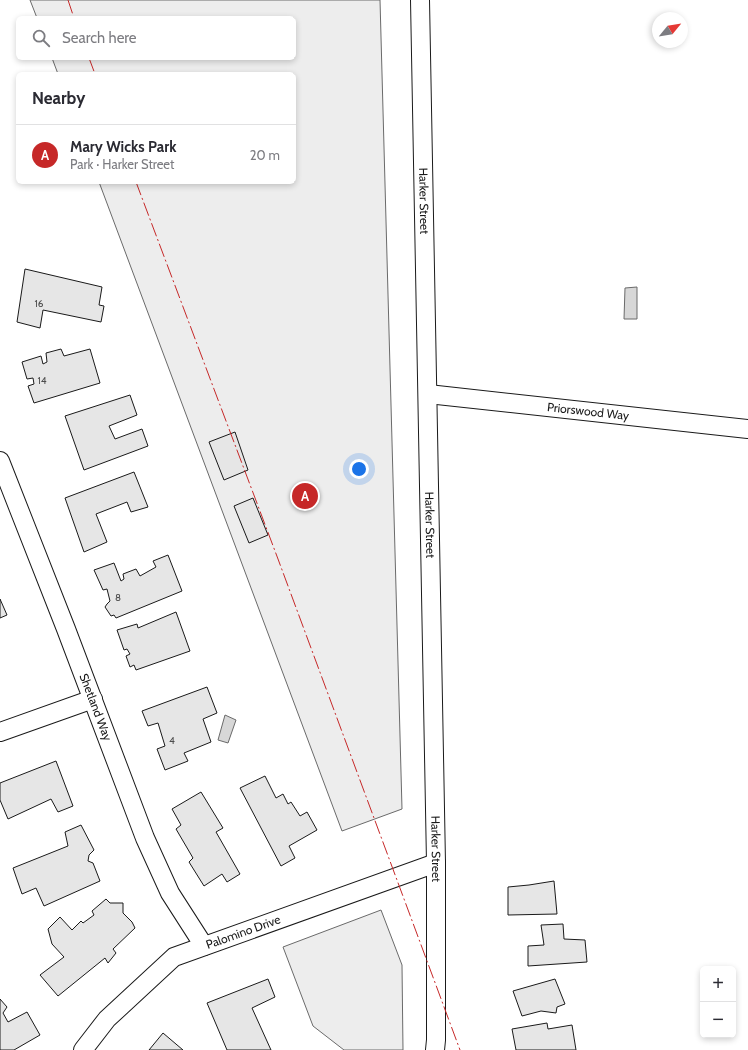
<!DOCTYPE html>
<meta charset="utf-8">
<style>
body{margin:0;font-family:Cabin,sans-serif;background:#f2f2f3;color:#2b2b33}
.controls{position:absolute;right:12px;bottom:12px;display:grid;overflow:hidden;border-radius:6px;box-shadow:0 2px 6px #0003}
.controls button{width:36px;height:36px;display:grid;place-items:center;padding:0;border:0;border-bottom:1px solid #e1e1e2;background:#fff;color:#2b2b33;font:20px sans-serif}
.compass{position:absolute;left:652px;top:12px;width:36px;height:36px;border-radius:50%;background:#fff;box-shadow:0 2px 6px #0003;rotate:60deg}
.you{position:absolute;left:359px;top:469px;width:14px;height:14px;margin:-10px;border:3px solid #fff;border-radius:50%;background:#1a73e8;box-shadow:0 0 0 6px #1a73e833}
.badge{display:grid;place-items:center;width:26px;height:26px;border-radius:50%;background:#c62828;color:#fff;font-size:13px;font-weight:700}
.pin{position:absolute;translate:-50% -50%;border:2px solid #fff;box-shadow:0 1px 4px #0006}
.list{margin:0;padding:0;list-style:none}
h2{display:flex;justify-content:space-between;align-items:center;height:52px;margin:0;padding:0 16px;font-size:17px}
h2 small{font-size:13px;font-weight:400;color:#7c7c81}
.list li{display:grid;grid-template-columns:26px 1fr auto;gap:12px;align-items:center;box-sizing:border-box;height:60px;padding:0 16px;border-top:1px solid #e1e1e2}
.list b{display:block;font-size:15px;white-space:nowrap}
.list p{margin:0;font-size:13px;white-space:nowrap;color:#7c7c81}
.list em{font-size:13px;font-style:normal;color:#7c7c81}
.icon{flex:none;width:22px;height:22px;fill:none;stroke:currentColor;stroke-width:2;stroke-linecap:round;stroke-linejoin:round}
.map{position:relative;flex:none;width:748px;height:1050px;overflow:hidden}
.search{position:absolute;background:#fff;box-shadow:0 2px 6px #0003;left:16px;top:16px;width:280px;height:44px;display:flex;align-items:center;gap:10px;box-sizing:border-box;padding:0 14px;border-radius:6px;color:#7c7c81;font-size:15px}
.panel{position:absolute;background:#fff;box-shadow:0 2px 6px #0003;left:16px;top:72px;width:280px;height:112px;border-radius:6px}
.map>svg:first-child{display:block}
</style>
<div class="map">
<svg width="748" height="1050" viewBox="0 0 748 1050">
<rect width="100%" height="100%" fill="#fff"/>
<g fill="#ededed" stroke="#6a6a6a">
<path d="M30,0h350l22,809 -60,22 -243,-649h195v-108h-236l-6,-16h242v-40h-257z"/>
<path d="M381,910l21,55 1,85h-59l-31,-24 -30,-79z"/>
</g>
<g fill="#d7d7d7" stroke="#6a6a6a">
<path d="M637,287v32h-13l1,-31z"/>
<path d="M225,715l11,5 -8,23 -10,-3z"/>
</g>
<g fill="#e6e6e6" stroke="#1a1a1a">
<path d="M25,269l77,18 -3,18 5,1 -3,16 -58,-12 -3,18 -23,-6z"/>
<path d="M61,349l3,7 26,-7 10,34 -66,20 -6,-17 6,-2 -1,-6 -6,1 -5,-17 19,-6 2,8 4,-2 -1,-9z"/>
<path d="M130,395l7,20 -28,11 6,13 27,-10 6,17 -64,24 -19,-54z"/>
<path d="M235,432l13,38 -24,10 -15,-38z"/>
<path d="M134,472l14,35 -17,5 -4,-10 -31,12 11,28 -23,10 -19,-54z"/>
<path d="M253,498l15,37 -19,8 -15,-37z"/>
<path d="M168,555l14,36 -66,27 -2,-3 -3,1 -6,-9 2,-3 3,-3 -3,-12 -4,1 -9,-20 20,-7 7,18 3,-2 -1,-5 13,-5 4,7 16,-9 -3,-6z"/>
<path d="M0,599l7,16 -7,3z"/>
<path d="M176,612l14,39 -54,19 -2,-5 -4,2 -4,-11 4,-2 -3,-5 -3,1 -7,-20 20,-6 1,4z"/>
<path d="M207,687l10,26 -14,6 8,23 -27,11 4,8 -23,9 -8,-21 8,-3 -7,-23 -10,3 -6,-15z"/>
<path d="M56,761l17,45 -15,6 -7,-13 -43,20 -8,-19v-17z"/>
<path d="M265,776l11,22 7,-4 5,10 3,-2 9,14 7,-4 10,18 -28,16 6,12 -14,8 -41,-78z"/>
<path d="M201,792l22,36 -7,4 24,42 -13,8 -5,-8 -18,12 -15,-24 4,-4 -17,-29 5,-4 -9,-16z"/>
<path d="M81,825l13,25 -5,5 -1,6 5,2 7,18 -56,25 -8,-18 -14,6 -9,-26 55,-22 -3,-14z"/>
<path d="M554,881l3,33 -49,1v-28l21,-2z"/>
<path d="M106,899l4,4h13v10l9,9 3,6 -22,21 3,4 -8,10 -3,-5 -47,38 -18,-21 24,-18 -12,-13 -4,-15 12,-12 12,13 9,-9 2,2 11,-8 -2,-4z"/>
<path d="M563,924l1,15 21,1 2,22 -59,4v-20l16,-1 -3,-20z"/>
<path d="M268,979l7,18 -23,11 19,42h-44l-20,-47z"/>
<path d="M555,979l10,25 -8,3 -1,6 -15,-2 -19,5 -9,-25z"/>
<path d="M0,999l7,8 -4,6 5,9 19,-10 13,23 -26,15h-14z"/>
<path d="M547,1023l1,6 24,-4 4,25h-60l-4,-21z"/>
<path d="M163,1033l20,17h-34z"/>
</g>
<g fill="none" stroke-linecap="round" stroke-linejoin="round">
<g stroke="#1a1a1a" stroke-width="20">
<g id="minor">
<path id="s1" d="M420,0l16,863v177l-1,10"/>
<path id="s2" d="M428,394l320,35"/>
<path id="s3" d="M0,461l66,168 79,209 25,55 34,53"/>
<path d="M0,732l93,-33"/>
<path id="s4" d="M83,1050l24,-31 67,-62 262,-94"/>
</g>
</g>
<use href="#minor" stroke="#fff" stroke-width="18"/>
<g stroke="#c62828" stroke-width="1" stroke-dasharray="14 3 2 3" stroke-linecap="butt">
<path d="M68,0l6,18"/>
<path d="M89,58l6,16"/>
<path d="M136,182l142,377 182,491"/>
</g>
</g>
<g text-anchor="middle" stroke-width="3" stroke-linejoin="round" paint-order="stroke">
<g font-size="10" fill="#4d4d4d">
<text x="39" y="307">16</text>
<text x="42" y="384">14</text>
<text x="118" y="601">8</text>
<text x="172" y="744">4</text>
</g>
<g font-size="12" fill="#1a1a1a" stroke="#fff">
<text dy="4" stroke="none"><textPath href="#s1" startOffset="201">Harker Street</textPath></text>
<text dy="4" stroke="none"><textPath href="#s2" startOffset="161">Priorswood Way</textPath></text>
<text dy="4" stroke="none"><textPath href="#s1" startOffset="525">Harker Street</textPath></text>
<text dy="4" stroke="none"><textPath href="#s3" startOffset="264">Shetland Way</textPath></text>
<text dy="4" stroke="none"><textPath href="#s1" startOffset="849">Harker Street</textPath></text>
<text dy="4" stroke="none"><textPath href="#s4" startOffset="204">Palomino Drive</textPath></text>
</g>
</g>
</svg>
<div class="controls">
<button>+</button>
<button>−</button>
</div>
<svg class="compass" viewBox="-18 -18 36 36"><path d="M0-13l5 13h-10z" fill="#e53935"/><path d="M0 13l5-13h-10z" fill="#7c7c81"/></svg>
<div class="you"></div>
<div class="pin badge" style="left:305px;top:496px">A</div>
<div class="search"><svg class="icon" aria-label="search" viewBox="0 0 24 24"><circle cx="10" cy="10" r="6"/><path d="M15 15l6 6"/></svg>Search here</div>
<section class="panel">
<h2>Nearby<small></small></h2>
<ul class="list">
<li><span class="badge">A</span><div><b>Mary Wicks Park</b><p>Park · Harker Street</p></div><em>20 m</em></li>
</ul>
</section>
</div>
